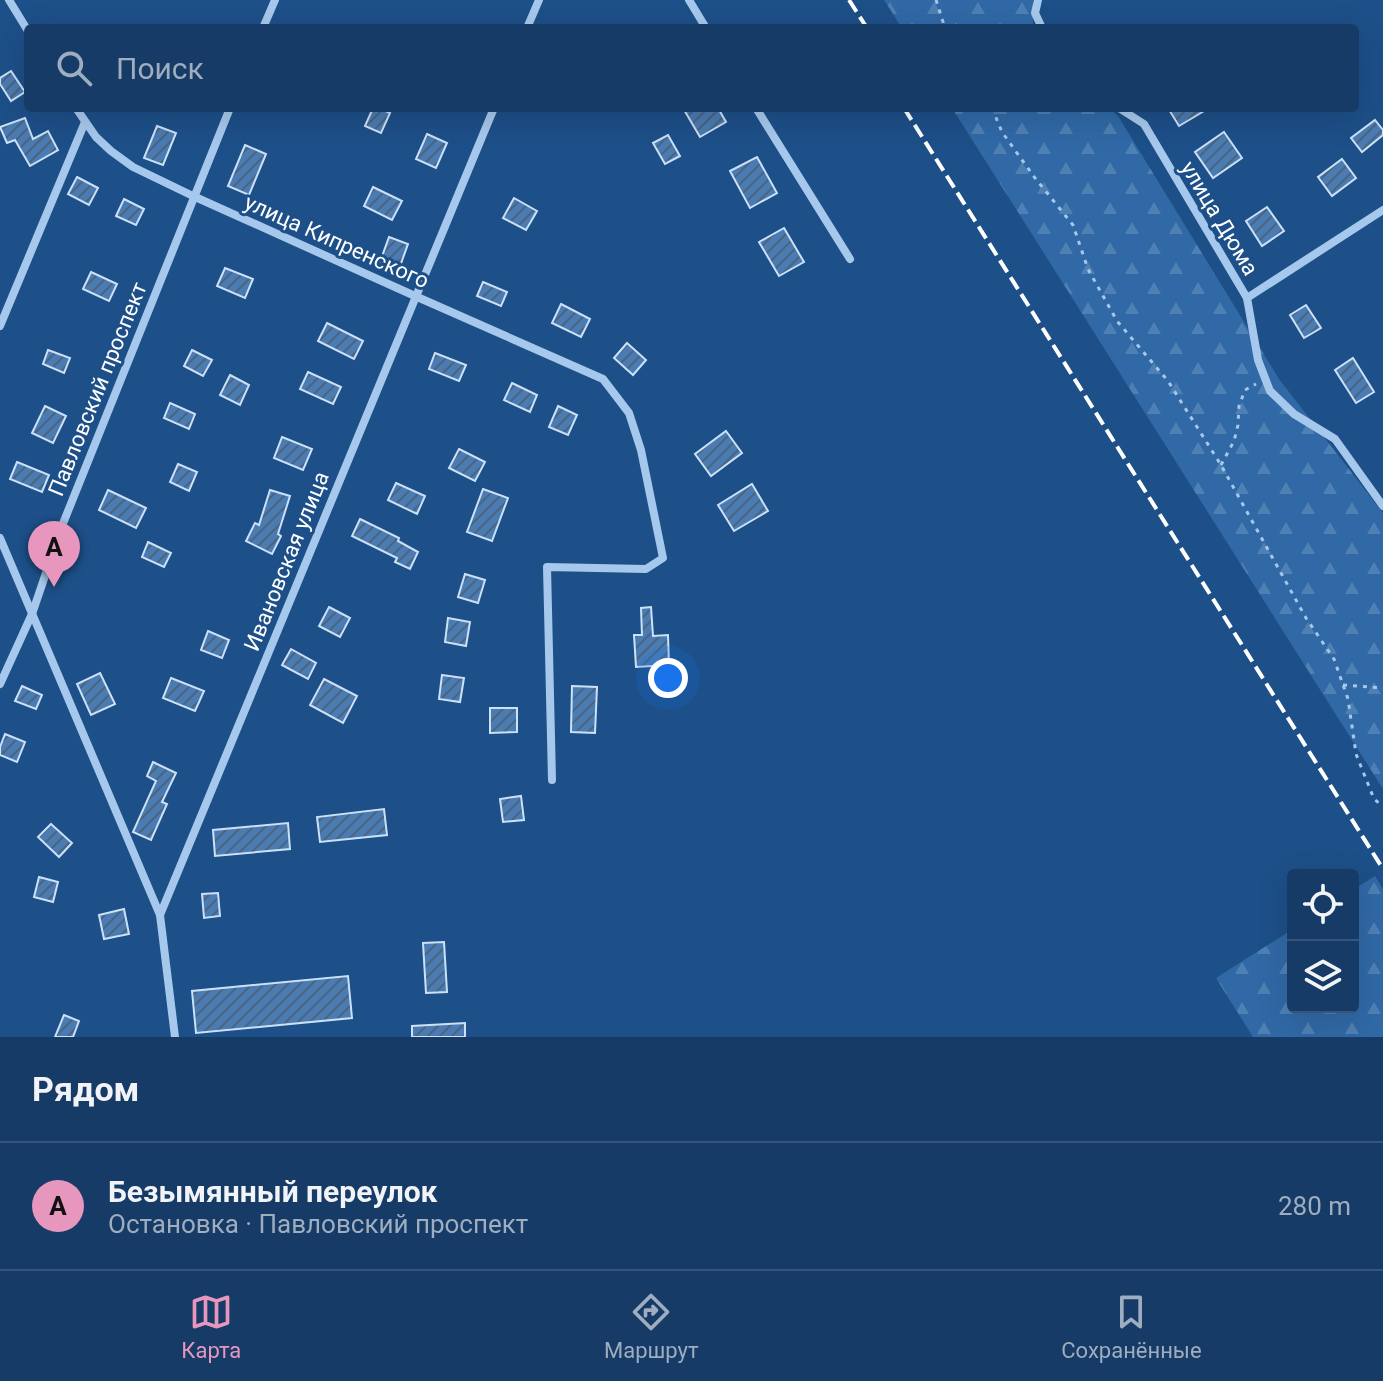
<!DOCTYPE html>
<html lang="ru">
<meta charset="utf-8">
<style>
body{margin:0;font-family:Roboto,sans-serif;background:#1f426c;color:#f1f3f6}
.controls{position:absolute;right:24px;bottom:24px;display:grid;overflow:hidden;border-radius:8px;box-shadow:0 8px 32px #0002}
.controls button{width:72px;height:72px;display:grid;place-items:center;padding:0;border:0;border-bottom:2px solid #35557a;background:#163b66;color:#f1f3f6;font:40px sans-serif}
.you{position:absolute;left:668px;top:678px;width:28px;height:28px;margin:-20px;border:6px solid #fff;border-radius:50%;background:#1a73e8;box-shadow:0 0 0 12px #1a73e833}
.badge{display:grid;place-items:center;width:52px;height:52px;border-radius:50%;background:#e797bd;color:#111;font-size:26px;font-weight:700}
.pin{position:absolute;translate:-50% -66px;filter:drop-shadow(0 2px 4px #0008)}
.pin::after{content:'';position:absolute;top:42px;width:28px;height:24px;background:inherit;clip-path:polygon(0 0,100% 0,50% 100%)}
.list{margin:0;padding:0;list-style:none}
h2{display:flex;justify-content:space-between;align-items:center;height:104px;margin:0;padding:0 32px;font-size:34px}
h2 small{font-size:26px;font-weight:400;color:#9eadbf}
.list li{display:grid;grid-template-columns:52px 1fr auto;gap:24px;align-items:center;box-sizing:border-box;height:128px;padding:0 32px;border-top:2px solid #35557a}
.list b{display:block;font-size:30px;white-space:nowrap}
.list p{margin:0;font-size:26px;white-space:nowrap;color:#9eadbf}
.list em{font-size:26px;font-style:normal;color:#9eadbf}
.icon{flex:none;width:44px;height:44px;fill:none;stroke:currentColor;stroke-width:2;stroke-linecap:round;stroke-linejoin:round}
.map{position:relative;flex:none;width:1383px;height:1037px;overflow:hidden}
.search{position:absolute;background:#163b66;box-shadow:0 8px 32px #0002;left:24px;right:24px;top:24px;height:88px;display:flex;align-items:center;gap:20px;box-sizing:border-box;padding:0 28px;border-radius:8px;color:#9eadbf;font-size:30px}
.sheet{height:232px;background:#163b66}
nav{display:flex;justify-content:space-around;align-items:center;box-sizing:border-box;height:112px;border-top:2px solid #35557a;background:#163b66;font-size:22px;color:#9eadbf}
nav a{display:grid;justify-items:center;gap:4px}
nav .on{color:#e797bd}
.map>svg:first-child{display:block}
</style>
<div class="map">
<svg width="1383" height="1037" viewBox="0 0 1383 1037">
<defs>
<pattern id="forest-firs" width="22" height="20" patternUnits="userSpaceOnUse" patternTransform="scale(2)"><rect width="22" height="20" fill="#3069a6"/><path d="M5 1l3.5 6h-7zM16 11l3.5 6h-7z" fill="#4f80b3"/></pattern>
<pattern id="building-hatch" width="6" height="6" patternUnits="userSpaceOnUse" patternTransform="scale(2)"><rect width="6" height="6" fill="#4a7bb2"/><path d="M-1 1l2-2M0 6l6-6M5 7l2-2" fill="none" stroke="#4b647f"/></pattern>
</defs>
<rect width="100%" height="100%" fill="#1d4f88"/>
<g fill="url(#forest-firs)">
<path d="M884,0h149v28h-131z"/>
<path d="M952,108h156l10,8 161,263 104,134v276z"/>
<path d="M1375,876l8,13v148h-130l-37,-59 77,-49v78h60v-117z"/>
</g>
<g fill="url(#building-hatch)" stroke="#cbe1f9" stroke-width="2">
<path d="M11,71l14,21 -14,9 -11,-17v-6z"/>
<path d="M373,108h6l11,5 -9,20 -16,-7z"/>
<path d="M683,108h35l8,14 -26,15z"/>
<path d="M1168,108h41l-30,18z"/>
<path d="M25,118l8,21 15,-8 10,19 -28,16 -15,-26 -8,3 -7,-16z"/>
<path d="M1375,120l8,10v5l-21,17 -11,-14z"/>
<path d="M157,126l19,7 -13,32 -19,-7z"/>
<path d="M1224,132l18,26 -29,20 -18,-26z"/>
<path d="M427,134l20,9 -11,25 -20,-9z"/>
<path d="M668,135l12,21 -15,8 -12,-21z"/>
<path d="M245,145l21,9 -17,41 -21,-9z"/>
<path d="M757,157l20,36 -27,15 -20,-37z"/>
<path d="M1342,159l14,19 -24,18 -14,-19z"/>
<path d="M77,177l21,11 -9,17 -21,-11z"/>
<path d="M373,187l29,14 -10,19 -28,-14z"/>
<path d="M514,198l23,13 -11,19 -23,-12z"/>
<path d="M124,199l20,10 -8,16 -20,-9z"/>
<path d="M1267,207l17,24 -22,15 -16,-25z"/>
<path d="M784,228l20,34 -25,14 -20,-34z"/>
<path d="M389,237l19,7 -9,25 -19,-7z"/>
<path d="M225,268l28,11 -8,19 -28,-12z"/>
<path d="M91,272l26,12 -8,17 -26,-12z"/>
<path d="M483,282l24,10 -6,14 -24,-10z"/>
<path d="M561,304l29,15 -9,18 -29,-14z"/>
<path d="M1306,305l15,23 -17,10 -14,-23z"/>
<path d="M327,323l36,18 -9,18 -36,-18z"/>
<path d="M627,343l19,17 -13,15 -19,-17z"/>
<path d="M48,350l22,8 -6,15 -21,-9z"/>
<path d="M192,350l20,10 -9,16 -19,-10z"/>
<path d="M435,353l31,12 -7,16 -30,-12z"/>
<path d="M1353,358l21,34 -18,11 -21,-33z"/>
<path d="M308,372l33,15 -8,17 -33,-15z"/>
<path d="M230,375l19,10 -9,20 -20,-10z"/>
<path d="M512,383l25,12 -7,17 -26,-12z"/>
<path d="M170,403l25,11 -6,15 -25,-11z"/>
<path d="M45,406l21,10 -13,27 -21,-10z"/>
<path d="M558,406l19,9 -9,20 -19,-8z"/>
<path d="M726,431l16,22 -31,23 -16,-22z"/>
<path d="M282,437l30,12 -9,21 -29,-12z"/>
<path d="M459,449l26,13 -10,19 -26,-13z"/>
<path d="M17,462l32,13 -7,17 -32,-13z"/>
<path d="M178,464l19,8 -8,19 -19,-9z"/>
<path d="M396,483l29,13 -8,18 -29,-14z"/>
<path d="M752,484l16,27 -34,20 -16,-26z"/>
<path d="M483,489l25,9 -16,43 -25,-9z"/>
<path d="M108,490l38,18 -10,20 -37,-18z"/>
<path d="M270,490l20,6 -12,38 3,2 -9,18 -26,-13 9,-18 4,2z"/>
<path d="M360,519l39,19 -1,3 20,11 -8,17 -15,-7 2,-4 -45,-22z"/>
<path d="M148,542l23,11 -7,14 -22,-10z"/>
<path d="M465,574l20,6 -7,23 -20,-6z"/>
<path d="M329,607l21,11 -10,19 -21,-11z"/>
<path d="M651,607l2,29 15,-1 1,30 -33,2 -2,-32h8l-1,-27z"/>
<path d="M448,618l22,4 -4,24 -21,-4z"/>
<path d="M208,631l21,9 -7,18 -21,-8z"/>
<path d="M291,649l25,14 -8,16 -26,-14z"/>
<path d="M100,673l15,31 -24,11 -14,-31z"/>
<path d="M442,675l22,3 -4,24 -21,-3z"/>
<path d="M171,678l33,13 -9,20 -32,-13z"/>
<path d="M324,679l33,17 -14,27 -33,-18z"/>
<path d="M22,686l20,9 -6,14 -21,-8z"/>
<path d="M572,686l25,1 -2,46 -24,-1z"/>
<path d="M490,708h27v24l-27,1z"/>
<path d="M5,734l20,8 -8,20 -17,-7v-8z"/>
<path d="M153,762l23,11 -14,29 5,2 -16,36 -18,-8 23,-51 -9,-5z"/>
<path d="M521,796l3,24 -21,2 -3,-23z"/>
<path d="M384,809l3,26 -67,7 -3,-25z"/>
<path d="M288,823l2,26 -75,7 -2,-26z"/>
<path d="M51,824l21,19 -13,14 -21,-20z"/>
<path d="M39,877l19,5 -5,20 -19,-5z"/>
<path d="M218,893l2,23 -16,2 -2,-24z"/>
<path d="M124,909l5,25 -25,5 -5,-24z"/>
<path d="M444,942l3,50 -21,1 -3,-50z"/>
<path d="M348,976l4,42 -156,15 -4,-42z"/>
<path d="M64,1015l15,6 -6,16h-18z"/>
<path d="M465,1023v14h-53v-11z"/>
</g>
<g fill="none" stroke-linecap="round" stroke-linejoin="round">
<g stroke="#a6c8ec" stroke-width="3" stroke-dasharray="4 6" stroke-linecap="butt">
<path d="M936,0l9,28"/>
<path d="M992,108l10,24 33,46 38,47 15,44 29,52 51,60 53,84 85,153 28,41 14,40 8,55 18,45 5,4 4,-1"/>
<path d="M1221,465l13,-24 4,-16 1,-19 6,-16 11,-6"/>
<path d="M1343,685l40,3"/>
</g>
<g stroke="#a6c8ec" stroke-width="8">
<path d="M9,0l19,31"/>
<path d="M689,0l17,28"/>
<path d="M1038,0l-3,13 7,15"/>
<path d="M263,28l12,-28"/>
<path d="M527,28l12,-28"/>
<path d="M76,108l20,29 15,14 22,16 60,29 222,100 188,83 26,34 12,37 22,108 -17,11 -99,-2 5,213"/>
<path d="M756,108l94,151"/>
<path d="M1119,108l25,16 103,174 11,62 12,31 24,23 41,25 48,67"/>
<path d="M1247,298l136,-88"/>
<path d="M0,326l85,-204"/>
<path d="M0,538l160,377"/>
<path d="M0,684l32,-70 30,-88 168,-418"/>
<path d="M175,1037l-15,-122 334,-807"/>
</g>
<g stroke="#fff" stroke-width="4" stroke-dasharray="14 6" stroke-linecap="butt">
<path d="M849,0l18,28"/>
<path d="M904,108l479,761"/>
</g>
</g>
<g text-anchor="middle" stroke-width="6" stroke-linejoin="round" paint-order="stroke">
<g font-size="22" fill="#fff" stroke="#1d4f88">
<text transform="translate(1220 218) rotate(59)" y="8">улица Дюма</text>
<text transform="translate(337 241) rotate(24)" y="8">улица Кипренского</text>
<text transform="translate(97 389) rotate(-68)" y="8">Павловский проспект</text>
<text transform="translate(286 561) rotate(-68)" y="8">Ивановская улица</text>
</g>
</g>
</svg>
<div class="controls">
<button><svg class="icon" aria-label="locate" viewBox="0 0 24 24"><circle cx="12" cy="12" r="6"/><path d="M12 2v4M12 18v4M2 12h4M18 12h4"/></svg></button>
<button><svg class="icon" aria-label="layers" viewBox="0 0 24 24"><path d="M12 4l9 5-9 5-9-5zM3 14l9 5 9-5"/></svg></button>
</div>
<div class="you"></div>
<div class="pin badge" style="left:54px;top:587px">A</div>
<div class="search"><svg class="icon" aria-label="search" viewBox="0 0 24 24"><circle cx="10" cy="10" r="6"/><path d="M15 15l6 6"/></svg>Поиск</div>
</div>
<section class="sheet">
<h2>Рядом<small></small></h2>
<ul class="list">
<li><span class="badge">A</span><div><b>Безымянный переулок</b><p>Остановка · Павловский проспект</p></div><em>280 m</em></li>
</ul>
</section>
<nav>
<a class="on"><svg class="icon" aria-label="map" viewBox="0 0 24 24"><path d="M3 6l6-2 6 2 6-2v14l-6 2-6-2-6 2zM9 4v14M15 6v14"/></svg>Карта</a>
<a><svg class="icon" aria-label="directions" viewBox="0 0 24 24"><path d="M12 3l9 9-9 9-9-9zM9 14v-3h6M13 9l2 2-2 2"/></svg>Маршрут</a>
<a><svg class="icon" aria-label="saved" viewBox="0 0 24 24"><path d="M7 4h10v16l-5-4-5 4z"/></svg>Сохранённые</a>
</nav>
